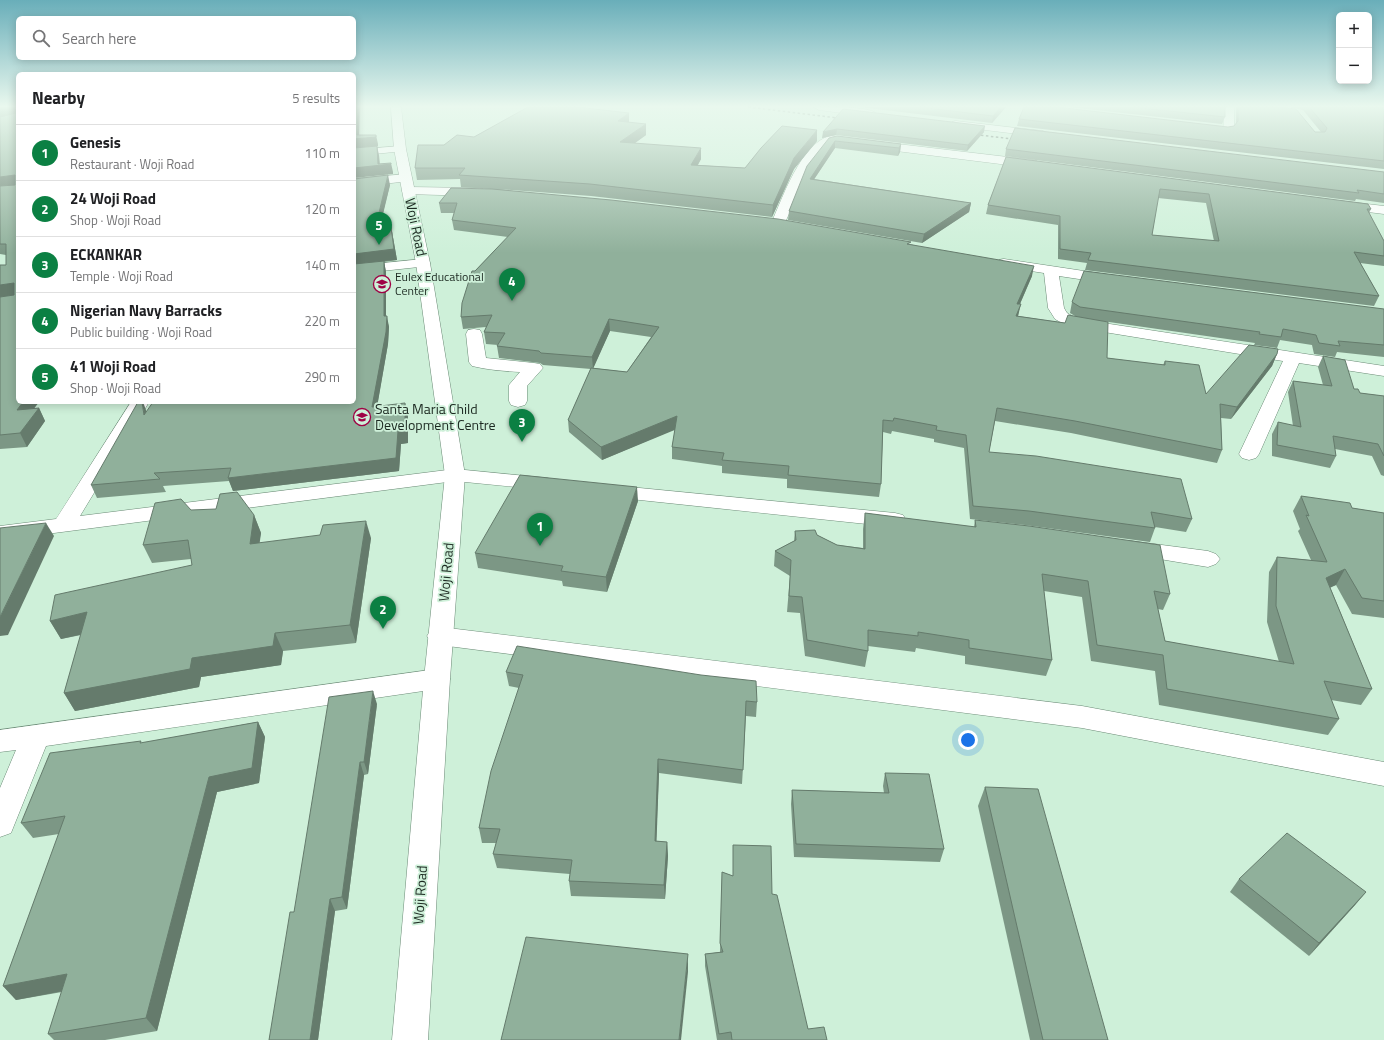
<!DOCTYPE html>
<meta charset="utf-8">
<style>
body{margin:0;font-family:"Titillium Web",sans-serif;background:#f6f6f6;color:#202124}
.controls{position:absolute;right:12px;top:12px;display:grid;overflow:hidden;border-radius:6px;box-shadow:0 2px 10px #0003}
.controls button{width:36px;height:36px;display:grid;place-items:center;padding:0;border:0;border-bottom:1px solid #e0e0e0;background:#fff;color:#202124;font:20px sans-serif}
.you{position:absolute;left:968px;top:740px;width:14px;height:14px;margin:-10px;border:3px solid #fff;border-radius:50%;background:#1a73e8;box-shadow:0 0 0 6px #1a73e833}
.badge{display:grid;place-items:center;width:26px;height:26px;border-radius:50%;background:#0b8043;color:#fff;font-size:13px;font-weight:700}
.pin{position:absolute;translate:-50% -33px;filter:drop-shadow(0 1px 2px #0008)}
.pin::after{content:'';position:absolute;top:21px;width:14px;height:12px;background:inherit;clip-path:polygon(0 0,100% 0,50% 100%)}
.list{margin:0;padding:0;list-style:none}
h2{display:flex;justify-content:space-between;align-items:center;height:52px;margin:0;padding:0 16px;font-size:17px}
h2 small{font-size:13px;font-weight:400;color:#757577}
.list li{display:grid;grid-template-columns:26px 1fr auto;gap:12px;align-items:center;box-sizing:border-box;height:56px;padding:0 16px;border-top:1px solid #e0e0e0}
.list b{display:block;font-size:15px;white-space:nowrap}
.list p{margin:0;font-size:13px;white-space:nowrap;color:#757577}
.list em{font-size:13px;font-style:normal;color:#757577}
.icon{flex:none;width:22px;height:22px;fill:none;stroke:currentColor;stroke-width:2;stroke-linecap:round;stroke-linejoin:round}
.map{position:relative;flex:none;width:1384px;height:1040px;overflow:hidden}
.search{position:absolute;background:#fff;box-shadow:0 2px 10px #0003;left:16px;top:16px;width:340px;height:44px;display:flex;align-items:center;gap:10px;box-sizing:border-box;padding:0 14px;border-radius:6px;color:#757577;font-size:15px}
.panel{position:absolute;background:#fff;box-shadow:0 2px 10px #0003;left:16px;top:72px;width:340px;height:332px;border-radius:6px}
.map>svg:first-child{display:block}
</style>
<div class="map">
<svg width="1384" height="1040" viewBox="0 0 1384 1040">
<rect width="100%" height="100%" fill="#cef0d9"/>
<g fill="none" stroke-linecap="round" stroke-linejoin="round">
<g stroke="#6b8a76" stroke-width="1">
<g id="minor">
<path d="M814,107c12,0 56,-1 63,7l-5,3 -53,-7z"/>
<path d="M1224,107h10v21c-7,9 -28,5 -38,2l-1,-2 5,-3 24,2z"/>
<path d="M956,121l87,10 6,3 -6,3 -91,-11 -1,-2 1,-2z"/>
<path d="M830,136l203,24 4,1 2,3 -2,3 -4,1 -201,-25 -6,3 -14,17 -29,64h-10l-2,-3c11,-25 30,-81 59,-88z"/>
<path d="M400,146l4,1 2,2 -2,2 -50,5v-6z"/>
<path d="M406,174l4,1 2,3 -2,3 -56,6v-8z"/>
<path d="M408,187l71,1 4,1 2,3 -2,3 -4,1 -75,-2 -2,-3 2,-3z"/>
<path d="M1341,201l43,5v8l-48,-6 -2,-3 2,-3z"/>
<path d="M423,259l5,1 2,3 -2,3 -74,8v-8z"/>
<path d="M1004,259l113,17 3,3 -3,3 -5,2 -53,-8 5,32 3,5 10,6 307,47v10l-85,-13 -40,91 -3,4 -7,2 -7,-2 -3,-4 44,-93 -216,-35 -12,-7 -7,-11 -4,-35 -45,-7 -2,-3 2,-3z"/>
<path d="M474,329l6,1 2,4 4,24 48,5 6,1 3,4 -16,18v15l-2,4 -7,2 -7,-2 -2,-4v-16l11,-13c-16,-1 -32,-2 -48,-6l-3,-4 -3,-28 2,-4z"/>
<path d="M131,402h18l-69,114 375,-47 92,9 7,2 3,4 -3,4 -7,2 -92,-9 -455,59v-14l56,-7z"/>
<path d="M609,485l286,28 8,2 3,5 -3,5 -8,2 -293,-31 -4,-5 4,-5z"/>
<path d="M1131,541l77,10 8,3 4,5 -4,5 -8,3 -85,-14 -3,-5 3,-5z"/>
<path d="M440,627l642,79 302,56v24l-302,-58 -642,-83 -9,-3 -4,-6 4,-6z"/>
<path d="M437,669l9,3 4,7 -4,7 -9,3 -391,57 -35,87 -11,4v-49l16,-38 -16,2v-22z"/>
</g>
</g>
<g stroke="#6b8a76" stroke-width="1">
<path id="secondary" d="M391,107h10l5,42 24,114 35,212 -15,204 -22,361h-36l32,-361 21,-204 -29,-212 -22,-114z"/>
</g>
<use href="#minor" fill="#fff" fill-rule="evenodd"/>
<use href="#secondary" fill="#fff" fill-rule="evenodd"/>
<g stroke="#43554a" stroke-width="1.5" stroke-dasharray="2.5 2.5" stroke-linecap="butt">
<path d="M748,107l98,12"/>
<path d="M971,134l50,6"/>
</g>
</g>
<g fill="#7c9785" fill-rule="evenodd">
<path d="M0,107h18v295h21l-5,6h5l6,13 -18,26 -27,2v-184h6v-10l-6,-1z"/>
<path d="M860,107h146l-14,16z"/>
<path d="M1069,107h156v10l-3,7z"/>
<path d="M1236,107h41l38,25h6l-18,-22 -14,-3h95v62l-367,-43 2,-7 209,8 6,-1 2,-2z"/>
<path d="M843,109l141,23 -17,19 -131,-16 -14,3z"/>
<path d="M629,113v9l17,13 -11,8 66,16 -3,6 47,3 72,-27 -23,28 -22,48 -181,-21 -93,-7 412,55 122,32 -12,28 -2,12 47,7 10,-7 -5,-3 2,-11 312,7v48l-47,-5 -2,5 -21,-3 -2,-9 -32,-5 -3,8 -23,-3 1,-2 -153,-22 5,37 56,7 2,-4 41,33 71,-40 -5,12 -41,53 -10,-1 1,32 -5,13 -146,-30 -76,-12 -6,31 203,67 -6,13 -31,-5v1l-5,14 -125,-17 -55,-6 -6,-71 -30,-6v-3l-42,-8 -1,3 -8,-2 -2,52 -2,13 -92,-9v-9l-65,-6v-7l-50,-7v-12l3,-18 -73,31 -33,-28 -1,-12 23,-51 -48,-4 -3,-2 -41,-5 -2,-12 1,-1 -12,-1 -2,-12 2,-5 -23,2 -2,-12 14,-46 33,-34 -54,-7 -2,-10 2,-7h-13l-2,-10 50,-14 -28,-2 -1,-8 -43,1 -2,-12 29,-23 30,-8zM610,331l41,6 -24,35 -34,-4z"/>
<path d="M829,138l72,6 -1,8 -2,4 -63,-8 -21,31 157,24 -2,9 -47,31 -134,-23 1,-9z"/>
<path d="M1006,149l378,23v31l-28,-4 -1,2 -350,-45z"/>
<path d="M1006,157l365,52 -2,4 15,43v10l-24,-3 19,33 -5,10 -289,-36 2,-7 -29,-4v-34l-72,-11 2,-9zM1158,198l48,5 8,38 -62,-6z"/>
<path d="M354,179l36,6 -9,35h9l7,40 -13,2 2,10v44l3,11 -1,17 -11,62 31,9v28l-7,1 -2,27 -166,20 -4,-10 -66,5 3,6 -69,6 -6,-13 55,-75v1l208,-9z"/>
<path d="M1323,356l31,33 6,4 24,3v80l-3,-1 -9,-19 -37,-7 1,7 -6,12 -58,-12v-22l6,-12 15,4 -5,-34 5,-11 30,4 -5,-18z"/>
<path d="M1301,496l51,12 32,5v105l-32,-4 -16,-29 -6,2 42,102 -11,16 -30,-5 8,19 -11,16 -169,-30 -4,-34 -64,-10 -9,-64 -38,-6 8,69 -6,16 -81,-12v-8l-49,-8 -1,4 -47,-6v5l-3,16 -60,-11 -5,-43 -13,-1 3,-36 -16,-10 1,-15 19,-10 1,-10 22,4 20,10 26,3v-19l2,-16 109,14 1,-7 195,74 -7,16 -5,-1 7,32 114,21 -12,-40 2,-50 8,-15 34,3 -13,-29 2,-2 -7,-18z"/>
<path d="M638,501l-31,91 -44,-6 -1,-5 -84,-13 -3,-15z"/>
<path d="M191,510l63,5 7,18 -2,10 112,-5 -15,105 -73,8 -2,14 -80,12 -2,10 -124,24 -11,-18 17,-58 -20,4 -11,-18 142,-56 -1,-6 -39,4 -9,-18z"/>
<path d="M506,672l251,30 -1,15 -10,-1 -4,68 -83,-11 -3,68 11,1 1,14 -3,43 -94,-3 -2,-15 1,-7 -73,-6 -4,-14 3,-11h-14l-3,-15 40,-140 -10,-2z"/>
<path d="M377,704l-9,70 -4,1 -17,134 -12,2 -17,129h-49l25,-128z"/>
<path d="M258,722l7,15 -6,46 -42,9 -60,239 -52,9h-51l-6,-6 14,-42 -46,8 -13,-14 56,-152 -26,4 -12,-15 121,-80z"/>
<path d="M885,773l59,76 -4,13 -146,-5 -3,-53 1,-14 92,3 -1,-7z"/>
<path d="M985,787l123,253h-78l-52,-234z"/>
<path d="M733,845l39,49 36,135 19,11h-110l-12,-74v-12l15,-2 2,-80 11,4z"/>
<path d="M1239,879l127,13 -11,13 -46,51 -79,-64z"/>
</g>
<g fill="#657b6c">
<path d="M7,107h8l3,8 -18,3v-10z"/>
<path d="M358,107h2l-1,32 17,-4 2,9v2h-1l2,9 1,10 11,-2 2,9v2l-39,4v-39l3,-4z"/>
<path d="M1001,107h5l-14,16 1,-7z"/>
<path d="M629,113v11l-11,-3z"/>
<path d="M646,124v11l-25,18 -1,-11z"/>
<path d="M985,126l-1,6 -17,19 1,-6z"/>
<path d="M837,129l-1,6 -14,3 1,-6z"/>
<path d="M817,130v11l-23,28 -22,48 1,-12 21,-47z"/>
<path d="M835,141v7l-26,39 1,-8z"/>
<path d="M901,144l-1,8 -2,4 1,-8z"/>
<path d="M701,148v11l-10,17v-11z"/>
<path d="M15,175l3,10 -18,2v-10z"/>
<path d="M388,175l2,10 -11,46 -2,-10z"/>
<path d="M971,203l-2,9 -47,31 2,-9z"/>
<path d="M390,220l7,40 -13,1 2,11v49l1,-5 2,11 -1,17 -13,75 -3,-12 -18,-143v-10z"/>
<path d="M1034,266l-2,10 -17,39 2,-11z"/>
<path d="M14,283l4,12 -18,2v-12z"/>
<path d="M1021,304l-3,12 -4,11 2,-11z"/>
<path d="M609,319l1,12 -17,38 -1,-12z"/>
<path d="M1277,354l-5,12 -41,53 6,-12z"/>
<path d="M23,402h16l-16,21 -6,-13z"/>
<path d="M142,402h1l3,8 3,17 -5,-12z"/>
<path d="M405,403l3,12v28l-7,1 -2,27 -166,20 -5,-13 170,-47z"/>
<path d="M39,408l6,13 -18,26 -7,-14z"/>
<path d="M677,416v13l-75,31 -1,-13z"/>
<path d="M637,487l1,14 -31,91 -1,-15z"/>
<path d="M254,515l7,18 -4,29 -7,-18z"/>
<path d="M366,521l5,17 -15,105 -6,-18z"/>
<path d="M46,523l8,13 -46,99 -8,1v-19z"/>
<path d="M1345,569l-9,16 -19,9 9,-16z"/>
<path d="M87,612l10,19 -36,8 -11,-18z"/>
<path d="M275,633l8,18 -2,14 -80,12 -2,10 -124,24 -11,-18 128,-35z"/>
<path d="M373,691l4,13 -9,70 -4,-12z"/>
<path d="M258,722l7,15 -6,46 -42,9 -60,239 -11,-13 63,-241z"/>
<path d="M658,759l1,14 -3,83 -1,-15z"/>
<path d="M360,762l4,13 -17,134 -5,-12z"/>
<path d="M667,842l1,14 -3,43 -1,-14z"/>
<path d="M1366,892l-11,13 -46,51 10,-13z"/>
<path d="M330,899l5,12 -17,129h-8z"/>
<path d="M688,954v18l-7,68h-2z"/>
<path d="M67,974l12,14 -63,12 -13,-14z"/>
</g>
<g fill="#90b09b" stroke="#657b6c" fill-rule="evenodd">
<path d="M16,107h2v295h5l-6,8 22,-2 -19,25 -20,2v-138l14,-2v-12l-14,2v-20h6v-21h-6v-58l15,-1v-10l-15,2v-60l16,-4z"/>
<path d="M354,107h4l-1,28h19v2l-22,2z"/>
<path d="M528,107h49l52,6 -11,8 28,3 -26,18 81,6 -10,17 54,3 16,-20 21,-22 35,4 -23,28 -21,47 -183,-21 -131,-9 6,-7h-50l3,-23h26l13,-10 17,2z"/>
<path d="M919,107h82l-8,9z"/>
<path d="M1024,107h32l172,20 6,-1 4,-5v-14h39l19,2 19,23h10l2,-4 -18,-21h75v54l-365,-42z"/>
<path d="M1132,107h93v10z"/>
<path d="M843,109l142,17 -17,19 -131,-16 -14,3z"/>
<path d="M1015,128l369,44v22l-27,-4 2,3 -353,-44z"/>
<path d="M837,136l64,8 -2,4 -64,-7 -25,38 161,24 -47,31 -135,-23 18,-45 22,-28z"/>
<path d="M377,146l1,18 13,-1v1l-37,4v-20z"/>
<path d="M1006,157l362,47 3,5h-4l17,32v15l-30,-4 25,44 -291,-36 3,-7 -31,-4v-33l-72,-11zM1160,189l49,5 10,47 -67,-6z"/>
<path d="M388,175l-11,46 13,-1 4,29 -40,5v-75z"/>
<path d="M451,188l41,1 119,11 167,19 133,23 -4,2 127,22 -17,38h4l-5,12 49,7 3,-8 40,7 -1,36 58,7v-4l34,4 7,29 43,-49 29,4 -1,5 -40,53 -17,-3 2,46 -147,-29 -78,-13 -8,44 47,4 145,23 11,40 -41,-7 4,16 -126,-17 -56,-5 -7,-71 -30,-5 1,-4 -43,-8 -1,3 -10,-1 -2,64 -93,-9 1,-9 -67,-6 2,-7 -52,-6 5,-31 -76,31 -33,-27 23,-52 36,4 32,-45 -50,-8 -17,38 -51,-4 -2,-2 -42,-5 8,-13 -21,-1 8,-17 -31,2 1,-14 10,-32h3l41,-43 -64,-8 5,-17h-18z"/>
<path d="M384,261v55h3l-1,16 -14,75 33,-4v27l-7,1 -2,27 -168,20 3,-10 -77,5 6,6 -69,6 47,-83h4l2,13 9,-13h201v-138z"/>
<path d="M1084,271l300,38v36l-46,-4 2,5 -21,-3 -3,-8 -33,-6 -2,8 -22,-3 1,-2 -180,-25 -8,-5z"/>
<path d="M1323,356l22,4 9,29h4l2,4 24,3v60l-6,-12 -45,-8 3,20 -59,-11 1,-23 23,5 -8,-46 39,5z"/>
<path d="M520,475l117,12 -31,90 -45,-6 2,-5 -88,-13z"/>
<path d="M237,492l17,23 -4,29 70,-9 3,-10 43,-4 -16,104 -75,8 -2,13 -81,12 -2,11 -126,24 23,-81 -37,9 5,-26 137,-30 -4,-25 -45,5 12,-42 26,-4 10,11 25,-1 4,-15z"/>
<path d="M1301,496l49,7 2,5 32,5v88l-22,-3 -17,-29 -19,9 46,111 -48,-8 15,38 -172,-30 -4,-34 -66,-10 -9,-64 -46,-7 10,86 -83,-12v-8l-51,-8v4l-50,-6v21l-61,-11 -5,-43 -13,-1 2,-36 -16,-9 21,-11 -1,-9 20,-1 2,5 20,10 28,4v-36l111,14 -1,-7 54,6 131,19 10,49 -16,-3 11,50 129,23 -18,-58 1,-49 50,5 -21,-47 3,1z"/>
<path d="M46,523l-46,94v-89z"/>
<path d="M517,646l184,29 55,6 1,21 -11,-1 -3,69 -85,-11 -3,82 12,1 -3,43 -95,-4 3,-21 -79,-6 7,-25 -21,-1 12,-57 32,-96 -17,-3z"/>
<path d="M373,691l-9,71h-4l-18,135 -12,2 -20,141h-41l21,-128h4l35,-215z"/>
<path d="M258,722l-6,46 -43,9 -63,241 -98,16 19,-60 -64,12 62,-170 -44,7 29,-70 91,-12 -1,2z"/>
<path d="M885,773l44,1 15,75 -148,-5 -4,-54 97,3z"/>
<path d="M985,787l53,2 70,251h-65z"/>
<path d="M1287,833l79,59 -47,51 -80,-64z"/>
<path d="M733,845l38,1 1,48 5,1 31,134 16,-2 3,13h-95l-1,-8 -12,2 -14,-80 18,-2 -3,-9 2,-71 11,4z"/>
<path d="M526,937l162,17 -9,86h-178z"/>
</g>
<linearGradient id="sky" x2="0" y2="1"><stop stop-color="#69aeb9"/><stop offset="0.42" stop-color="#e9f8ee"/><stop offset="1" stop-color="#e9f8ee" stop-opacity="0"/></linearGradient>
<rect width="1384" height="253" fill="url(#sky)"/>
<defs>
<g id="school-ring" transform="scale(0.9)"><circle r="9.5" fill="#cef0d9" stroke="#9f0245" stroke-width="1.5"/><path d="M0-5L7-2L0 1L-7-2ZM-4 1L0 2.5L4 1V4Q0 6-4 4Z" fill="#9f0245"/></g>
</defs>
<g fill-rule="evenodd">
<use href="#school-ring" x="382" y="284"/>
<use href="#school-ring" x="362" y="417"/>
</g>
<g text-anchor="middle" stroke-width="3.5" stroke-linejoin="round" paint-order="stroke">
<g font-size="12" fill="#1c2921" stroke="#cef0d9" text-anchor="start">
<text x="395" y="281">Eulex Educational<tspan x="395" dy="14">Center</tspan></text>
</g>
<g font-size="14" fill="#1c2921" stroke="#cef0d9">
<text transform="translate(416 227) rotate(78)" y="5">Woji Road</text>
<text transform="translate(446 572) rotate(-85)" y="5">Woji Road</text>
<text transform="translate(420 895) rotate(-86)" y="5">Woji Road</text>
</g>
<g font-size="14" fill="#1c2921" stroke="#cef0d9" text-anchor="start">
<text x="375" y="414">Santa Maria Child<tspan x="375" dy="16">Development Centre</tspan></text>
</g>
</g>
</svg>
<div class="controls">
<button>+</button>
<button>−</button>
</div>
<div class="you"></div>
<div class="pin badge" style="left:540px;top:546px">1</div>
<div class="pin badge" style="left:383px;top:629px">2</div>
<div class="pin badge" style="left:522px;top:442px">3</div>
<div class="pin badge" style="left:512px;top:301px">4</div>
<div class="pin badge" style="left:379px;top:245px">5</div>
<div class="search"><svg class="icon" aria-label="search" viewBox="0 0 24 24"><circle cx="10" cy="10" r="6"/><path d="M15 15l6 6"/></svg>Search here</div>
<section class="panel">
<h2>Nearby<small>5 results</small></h2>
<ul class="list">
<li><span class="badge">1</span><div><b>Genesis</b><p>Restaurant · Woji Road</p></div><em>110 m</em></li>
<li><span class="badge">2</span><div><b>24 Woji Road</b><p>Shop · Woji Road</p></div><em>120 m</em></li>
<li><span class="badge">3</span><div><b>ECKANKAR</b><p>Temple · Woji Road</p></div><em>140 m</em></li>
<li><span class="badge">4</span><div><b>Nigerian Navy Barracks</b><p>Public building · Woji Road</p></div><em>220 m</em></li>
<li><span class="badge">5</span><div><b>41 Woji Road</b><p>Shop · Woji Road</p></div><em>290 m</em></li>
</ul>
</section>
</div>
